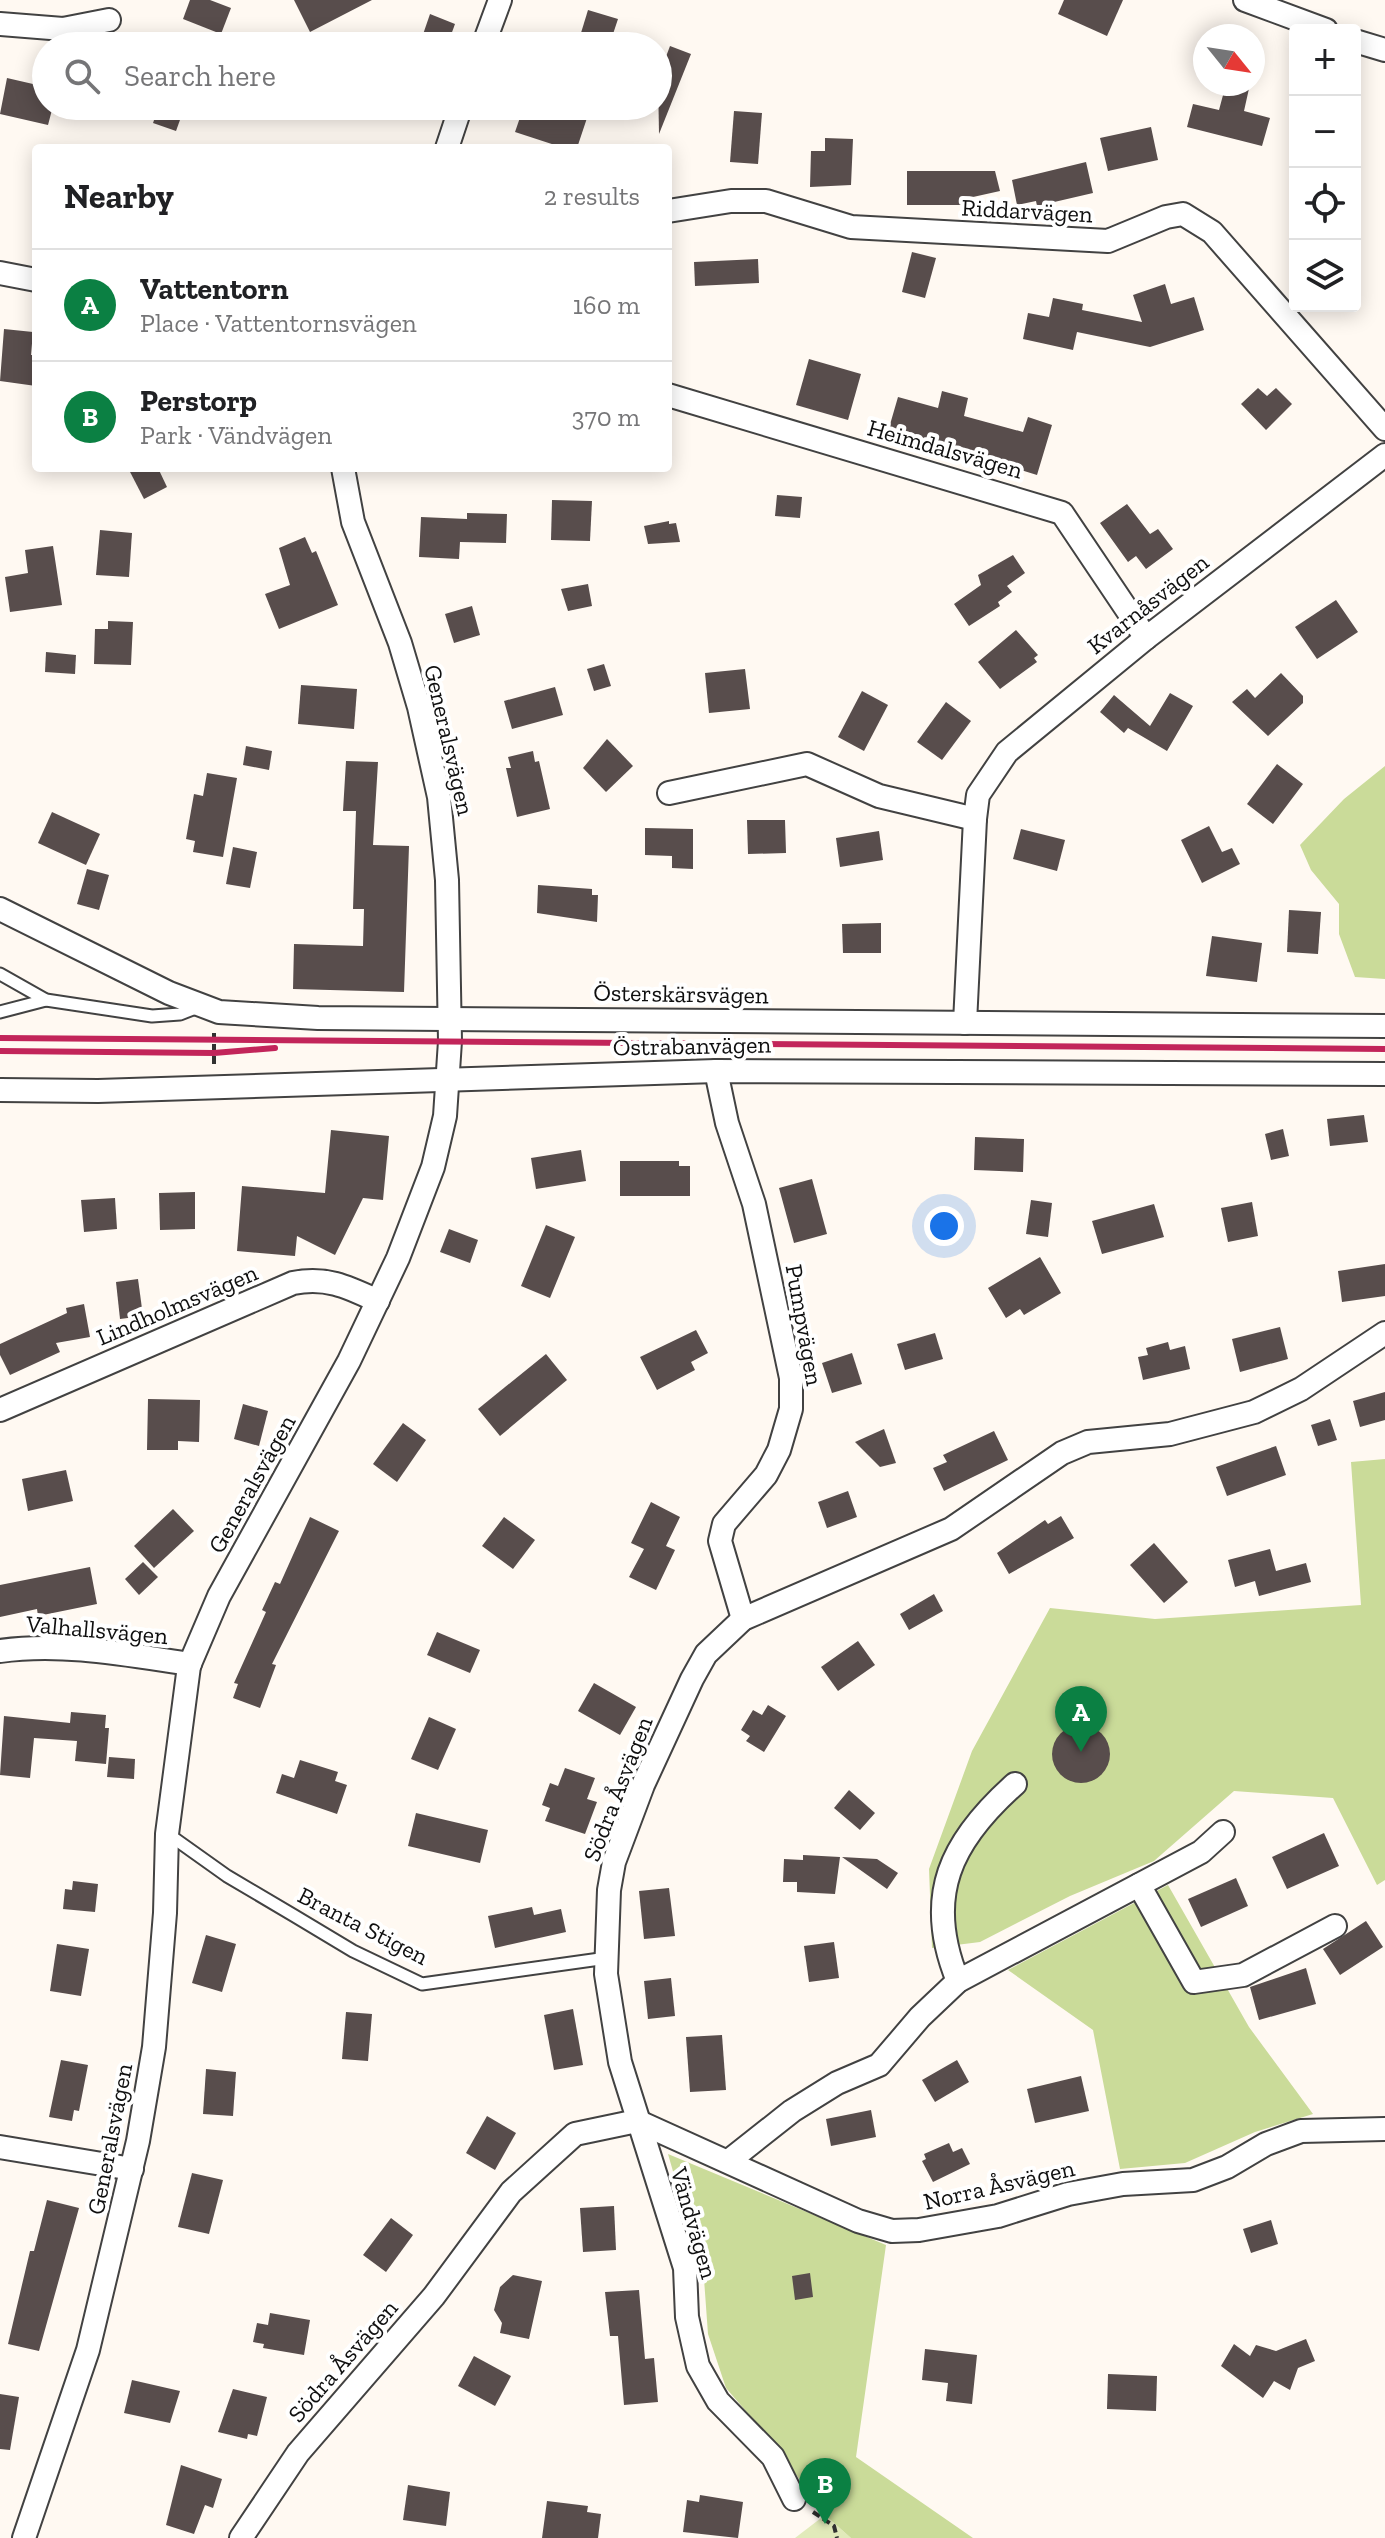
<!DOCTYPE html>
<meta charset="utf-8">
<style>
body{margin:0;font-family:"Zilla Slab",serif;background:#f6f6f6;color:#202124}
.controls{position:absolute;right:24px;top:24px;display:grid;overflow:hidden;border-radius:8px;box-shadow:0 4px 20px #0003}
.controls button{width:72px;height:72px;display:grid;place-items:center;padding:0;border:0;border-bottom:2px solid #e0e0e0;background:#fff;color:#202124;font:40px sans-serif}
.compass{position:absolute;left:1193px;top:24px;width:72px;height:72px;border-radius:50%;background:#fff;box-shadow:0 4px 20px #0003;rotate:120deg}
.you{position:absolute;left:944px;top:1226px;width:28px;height:28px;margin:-20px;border:6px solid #fff;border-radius:50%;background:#1a73e8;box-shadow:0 0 0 12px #1a73e833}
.badge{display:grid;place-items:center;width:52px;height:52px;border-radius:50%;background:#0b8043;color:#fff;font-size:26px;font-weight:700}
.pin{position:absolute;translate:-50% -66px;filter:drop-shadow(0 2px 4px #0008)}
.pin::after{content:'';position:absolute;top:42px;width:28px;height:24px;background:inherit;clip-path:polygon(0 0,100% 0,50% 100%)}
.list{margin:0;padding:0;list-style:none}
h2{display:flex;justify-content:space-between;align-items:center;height:104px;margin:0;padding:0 32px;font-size:34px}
h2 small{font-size:26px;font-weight:400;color:#757577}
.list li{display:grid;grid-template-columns:52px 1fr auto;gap:24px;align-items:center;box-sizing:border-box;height:112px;padding:0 32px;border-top:2px solid #e0e0e0}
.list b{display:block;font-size:30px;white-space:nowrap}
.list p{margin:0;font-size:26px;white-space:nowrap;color:#757577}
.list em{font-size:26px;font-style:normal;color:#757577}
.icon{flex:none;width:44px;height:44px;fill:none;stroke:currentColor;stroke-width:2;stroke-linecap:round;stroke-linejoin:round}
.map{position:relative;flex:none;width:1385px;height:2538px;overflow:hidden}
.search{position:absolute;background:#fff;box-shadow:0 4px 20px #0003;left:32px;top:32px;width:640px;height:88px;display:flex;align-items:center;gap:20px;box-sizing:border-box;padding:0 28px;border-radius:44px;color:#757577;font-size:30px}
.panel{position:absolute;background:#fff;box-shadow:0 4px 20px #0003;left:32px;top:144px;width:640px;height:328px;border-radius:8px}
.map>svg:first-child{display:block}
</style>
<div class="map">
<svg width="1385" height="2538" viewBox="0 0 1385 2538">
<rect width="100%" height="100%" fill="#fff9f2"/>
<path fill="#e1eaba" d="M825,2515l26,23h-56z"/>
<g fill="#cadb99">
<path d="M1385,766v213l-30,-2 -16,-43v-30l-28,-34 -11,-25 44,-46z"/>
<path d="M1385,1459v421l-8,5 -44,-87 -99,-7 -80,70 -84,35 -90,46 -48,6 -3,-79 43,-118 78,-143 105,11 206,-14 -10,-143z"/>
<path d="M1168,1885l81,142 64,87 -58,18 -70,31 -65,6 -27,-139 -85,-60z"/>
<path d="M668,2154l218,91 -30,212 117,81h-122l-26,-23 -50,-70 -49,-57 -18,-54 -4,-55z"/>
</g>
<g fill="#584d4c">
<path d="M190,0h20l21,8 -10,26 -38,-15z"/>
<path d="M294,0h78l-62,32z"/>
<path d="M1064,0h59l-16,36 -49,-22z"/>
<path d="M588,10l30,9 -9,27h-32z"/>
<path d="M430,14l25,10 -8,22h-28z"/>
<path d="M670,46l21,8 -32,80 -1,-56z"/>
<path d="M7,78l39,9v19h7l-5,19 -48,-11z"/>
<path d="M1226,84h24l-6,27 26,7 -8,28 -75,-19 6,-23 26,6z"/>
<path d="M159,106h26l-9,25 -23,-8z"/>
<path d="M524,106h67l-14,42h-13l-49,-16z"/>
<path d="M734,111l28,2 -4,51 -28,-2z"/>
<path d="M1151,127l7,33 -50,11 -8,-33z"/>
<path d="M825,138l28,1 -2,46 -41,2 1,-36h14z"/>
<path d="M1086,162l7,31 -56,13 -1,-5 -19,4 -5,-25z"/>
<path d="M907,171h88l5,20 -27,6v8h-66z"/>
<path d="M912,252l24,6 -11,40 -23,-6z"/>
<path d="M758,259l1,24 -64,3 -1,-24z"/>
<path d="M1165,284l6,20 23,-7 10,33 -54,17 -73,-15 -4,18 -50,-11 5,-26 21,4 4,-19 30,6 -1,6 60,12 -9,-27z"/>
<path d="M4,329l29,3 -2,23h5v31l-36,-5z"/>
<path d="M809,359l52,15 -13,46 -52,-15z"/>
<path d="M1258,388l9,8 9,-8 16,16 -26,26 -25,-26z"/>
<path d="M942,391l26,7 -4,18 59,16 5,-15 24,8 -15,50 -42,-13 2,-4 -87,-21 1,-3 -22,-6 9,-31 40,11z"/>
<path d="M128,468h30l9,19 -23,12z"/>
<path d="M777,495l25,2 -2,21 -25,-2z"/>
<path d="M552,500l40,1 -2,40 -39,-1z"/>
<path d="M1127,504l23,30 8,-5 15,20 -27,20 -10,-13 -8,6 -28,-39z"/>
<path d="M467,513l40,1 -1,29 -46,-1 -1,17 -40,-2 2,-40 46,2z"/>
<path d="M669,521v3l7,-1 4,19 -32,2 -4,-18z"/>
<path d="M100,530l32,3 -3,44 -33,-2z"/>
<path d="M305,537l7,16 4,-2 22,54 -59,24 -14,-35 25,-9 -11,-37z"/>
<path d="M53,546l9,59 -52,7 -5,-35 23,-4 -3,-23z"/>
<path d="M1013,555l12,18 -18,13 5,6 -14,10 2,4 -31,20 -15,-22 27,-19 -3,-10z"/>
<path d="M588,584l4,22 -24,5 -7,-22z"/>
<path d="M1336,600l22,32 -41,27 -22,-32z"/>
<path d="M472,606l8,29 -26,8 -9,-29z"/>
<path d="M108,621l25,1 -2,43 -37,-1 1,-35h13z"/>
<path d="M1016,630l22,25 -4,3 3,4 -37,27 -22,-27z"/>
<path d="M46,652l30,3 -1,19 -30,-2z"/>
<path d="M604,664l7,22 -17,5 -7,-22z"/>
<path d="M745,669l5,40 -41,4 -4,-40z"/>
<path d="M1281,673l22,23v7l-35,33 -36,-34 15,-13 8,9z"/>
<path d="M301,685l56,4 -3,40 -56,-5z"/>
<path d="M555,687l8,28 -51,14 -8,-28z"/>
<path d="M862,691l26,14 -24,46 -26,-14z"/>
<path d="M1170,693l23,13 -26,45 -39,-23 -4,5 -24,-21 14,-17 36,31z"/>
<path d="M946,702l25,19 -29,39 -25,-18z"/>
<path d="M607,739l26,27 -27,26 -23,-24z"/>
<path d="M246,746l26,5 -3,19 -26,-5z"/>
<path d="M533,751l2,11 4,-1 11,48 -33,8 -11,-49h5l-3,-11z"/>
<path d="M346,761l32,1 -5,83 36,1 -5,146 -111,-3 1,-45 69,2 1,-37h-11l3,-98h-13z"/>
<path d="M1277,764l26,20 -30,40 -26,-20z"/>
<path d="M207,773l30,5 -14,79 -30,-5 2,-11 -9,-2 8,-45 9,2z"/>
<path d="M52,812l48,22 -14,31 -48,-22z"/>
<path d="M747,820h38l1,33 -38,1z"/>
<path d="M1209,826l13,26 10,-4 8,16 -38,19 -21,-43z"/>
<path d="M645,828l48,1v40l-21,-1v-12l-27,-1z"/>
<path d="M1021,829l44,11 -8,31 -44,-12z"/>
<path d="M879,831l4,29 -43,7 -4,-29z"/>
<path d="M233,847l24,5 -7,36 -24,-4z"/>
<path d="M87,869l22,6 -10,35 -22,-6z"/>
<path d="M538,885l54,4v6h6l-1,27 -60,-9z"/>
<path d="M1289,910l32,2 -3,42 -31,-2z"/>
<path d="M881,923v30h-38l-1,-29z"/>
<path d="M1212,936l50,7 -5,39 -51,-6z"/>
<path d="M1364,1115l4,27 -38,4 -3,-27z"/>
<path d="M1283,1129l6,27 -18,4 -6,-26z"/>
<path d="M331,1130l58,6 -6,64 -20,-2 -28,57 -38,-19 -2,20 -58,-5 5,-65 83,7z"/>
<path d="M975,1137l49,2 -1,33 -49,-2z"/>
<path d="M581,1150l5,31 -50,8 -5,-31z"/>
<path d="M620,1161h59v5h11v30h-70z"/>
<path d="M812,1179l15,55 -33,9 -15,-55z"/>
<path d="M195,1192v37l-35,1 -1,-37z"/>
<path d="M115,1198l2,31 -33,3 -3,-32z"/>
<path d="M1031,1200l21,3 -4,34 -22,-3z"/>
<path d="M1252,1202l6,34 -30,6 -7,-34z"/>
<path d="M1154,1204l10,33 -62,17 -10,-33z"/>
<path d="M546,1225l29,12 -25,61 -29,-12z"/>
<path d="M449,1229l29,11 -8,23 -30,-11z"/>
<path d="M1040,1257l21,36 -37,22 -4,-6 -14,9 -18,-30z"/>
<path d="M1385,1264v32l-43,6 -4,-31z"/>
<path d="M138,1279l5,37 -23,3 -4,-37z"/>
<path d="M84,1304l6,33 -34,6 4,9 -50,23 -10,-20v-11l67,-31 -1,-5z"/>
<path d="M1280,1327l8,32 -48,13 -8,-33z"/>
<path d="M696,1330l12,23 -17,9 4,8 -38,20 -17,-33z"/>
<path d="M935,1333l8,26 -38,11 -8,-26z"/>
<path d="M1168,1342l2,8 15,-4 5,23 -47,11 -5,-23 10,-2 -2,-7z"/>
<path d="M852,1353l10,31 -30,9 -10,-30z"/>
<path d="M546,1354l21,26 -67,56 -22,-27z"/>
<path d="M1385,1392v28l-25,7 -7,-26z"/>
<path d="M148,1399l52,1 -1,42 -21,-1v9h-31z"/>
<path d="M243,1404l25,7 -9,35 -25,-7z"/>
<path d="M1330,1419l7,21 -19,6 -7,-21z"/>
<path d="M403,1423l23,17 -29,42 -24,-18z"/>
<path d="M884,1429l12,34 -16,4 -25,-25z"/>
<path d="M994,1431l14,29 -64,31 -11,-23 14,-6 -4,-7z"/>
<path d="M1276,1446l10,29 -59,21 -11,-29z"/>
<path d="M66,1470l7,31 -45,10 -6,-32z"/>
<path d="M848,1491l9,26 -30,11 -9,-26z"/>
<path d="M651,1502l29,15 -14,29 9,4 -19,40 -27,-13 15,-28 -13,-6z"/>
<path d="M173,1509l21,22 -40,37 -20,-22z"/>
<path d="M1061,1516l13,22 -65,36 -12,-21 48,-33 3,4z"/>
<path d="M310,1517l29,14 -67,133 4,1 -16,43 -27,-10 5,-14 -4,-1 32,-71 -4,-2 13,-28 5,2z"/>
<path d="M504,1517l31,23 -22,29 -31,-23z"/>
<path d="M1154,1543l34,39 -24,21 -34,-38z"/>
<path d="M1270,1549l6,22 30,-8 5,19 -52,14 -4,-15 -20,6 -7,-27z"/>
<path d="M143,1562l15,15 -19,18 -14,-16z"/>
<path d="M90,1567l7,37 -59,12 -1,-7 -37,8v-32z"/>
<path d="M934,1594l9,17 -34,19 -9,-16z"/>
<path d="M437,1632l43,18 -10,23 -43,-18z"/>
<path d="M858,1641l17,24 -37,26 -17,-24z"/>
<path d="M594,1683l42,24 -16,28 -42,-24z"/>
<path d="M768,1705l18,11 -22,36 -18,-11 4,-5 -9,-6 12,-20 9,5z"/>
<path d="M71,1712l35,3 -1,13h4l-3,36 -31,-3 2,-20 -43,-3 -4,40 -30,-3 4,-59 66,7z"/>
<path d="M429,1717l27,12 -18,41 -27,-11z"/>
<circle cx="1081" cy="1754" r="29"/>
<path d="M109,1757l26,2 -1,20 -27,-2z"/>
<path d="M300,1760l38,12 -3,9 12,4 -10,29 -61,-21 6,-19 12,4z"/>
<path d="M565,1768l30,10 -8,21 10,3 -12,32 -40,-13 5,-13 -8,-3 8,-22 8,3z"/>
<path d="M849,1790l26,23 -15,17 -26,-22z"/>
<path d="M416,1813l72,17 -8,33 -72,-17z"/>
<path d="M1324,1833l15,33 -52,23 -15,-32z"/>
<path d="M803,1855l37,2 -5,37 -38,-2v-10h-14l1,-23 19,1z"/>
<path d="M842,1857l35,2 21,14 -11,16z"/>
<path d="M1236,1878l12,28 -47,21 -13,-28z"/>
<path d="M73,1881l25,3 -3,28 -32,-3 2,-20 7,1z"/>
<path d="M669,1888l6,48 -31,3 -5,-48z"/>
<path d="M532,1907l2,8 27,-6 5,23 -71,16 -7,-32z"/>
<path d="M1366,1921l17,26 -43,28 -17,-26z"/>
<path d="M206,1935l30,9 -14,48 -30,-9z"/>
<path d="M834,1942l5,36 -30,4 -5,-36z"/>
<path d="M57,1944l32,5 -8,47 -31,-5z"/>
<path d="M1306,1968l10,36 -57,16 -9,-33z"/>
<path d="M671,1978l4,38 -27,3 -4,-38z"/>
<path d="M573,2009l10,56 -29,5 -10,-55z"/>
<path d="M346,2012l26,2 -4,47 -26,-2z"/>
<path d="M722,2035l4,55 -36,2 -4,-55z"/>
<path d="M61,2060l27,5 -9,46 -5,-1 -2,11 -23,-4z"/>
<path d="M957,2060l12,22 -34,20 -13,-22z"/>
<path d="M206,2069l30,3 -3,44 -30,-2z"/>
<path d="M1081,2076l8,35 -54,12 -8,-34z"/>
<path d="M871,2110l5,27 -45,9 -5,-27z"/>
<path d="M487,2116l29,17 -21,37 -29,-17z"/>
<path d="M949,2143l4,9 9,-4 8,16 -37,18 -11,-21 4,-2 -2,-5z"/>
<path d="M192,2173l31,7 -14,54 -31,-7z"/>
<path d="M47,2200l32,8 -40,143 -31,-7 22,-93h4z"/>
<path d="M614,2206l2,44 -33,2 -3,-44z"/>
<path d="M391,2218l22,17 -27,37 -23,-17z"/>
<path d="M1271,2220l7,24 -27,9 -8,-24z"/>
<path d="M810,2273l3,24 -18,3 -3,-24z"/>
<path d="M513,2275l29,6 -13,58 -29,-6 2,-10 -8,-13 6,-23z"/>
<path d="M639,2290l6,69 9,-1 4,44 -34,3 -6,-69h-8l-5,-44z"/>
<path d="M270,2313l40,7 -6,35 -41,-7 1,-4 -11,-2 4,-19 11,2z"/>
<path d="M1306,2339l9,22 -17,7 -8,22 -16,-9 -11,17 -42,-32 13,-22 16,12 6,-11 20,6z"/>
<path d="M925,2349l52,6 -5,49 -26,-3 2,-18 -26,-3z"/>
<path d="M474,2356l37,20 -16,30 -37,-20z"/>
<path d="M1108,2374l49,2 -1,35 -49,-2z"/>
<path d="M132,2380l48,11 -10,32 -46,-10z"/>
<path d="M233,2389l34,8 -10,39 -9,-2 -1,5 -29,-7z"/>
<path d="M0,2394l19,3 -9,53 -10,-1z"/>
<path d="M181,2465l41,14 -9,29 -8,-3 -11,29 -28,-9z"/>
<path d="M408,2485l42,7 -4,34 -43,-6z"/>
<path d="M700,2495l43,7 -5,36 -55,-6 4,-32 12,2z"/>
<path d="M547,2501l41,5 -1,6 14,2 -3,24h-56z"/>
</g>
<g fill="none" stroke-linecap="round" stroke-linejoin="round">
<g stroke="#424242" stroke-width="15">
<g id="lane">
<path d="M0,974l46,26 106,16 28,-2 18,-7"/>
<path d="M0,1012l46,-12"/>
<path d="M168,1834l59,42 66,39 60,36 69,33 185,-26"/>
</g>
</g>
<g stroke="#424242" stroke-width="26">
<g id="street">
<path d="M1245,0l81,30"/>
<path d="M0,24l63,5 46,-9"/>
<path d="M1355,41l30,9"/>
<path d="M483,46l17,-46"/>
<path d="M447,148l14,-42"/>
<path d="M668,211l63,-10h35l85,26 257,14 58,-24 17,-3 29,18 173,197"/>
<path d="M0,273l36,7"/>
<path d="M668,395l394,118 84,125"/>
<path d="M669,793l138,-29 72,32 96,23"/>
<path d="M0,909l169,84 50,19 99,6 1067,8"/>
<path d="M965,1023l10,-204 3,-24 29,-43 139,-114 239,-183"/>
<path d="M716,1071l11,52 27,81 37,174v31l-12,41 -13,25 -42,49 -4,17 23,78"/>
<path d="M0,1090l98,1 618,-20 669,3"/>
<path d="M0,1410l293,-127c33,-7 55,4 85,18"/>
<path d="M0,1651c62,-9 128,4 190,13"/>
<path d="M1139,1885l55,97 49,-7 92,-49"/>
<path d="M958,1981c-35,-85 -7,-140 57,-197"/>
<path d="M637,2121l221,100 34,10 27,-1 79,-14 70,-22 55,-10 70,-4 34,-13 39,-23 35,-13 84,-2"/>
<path d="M0,2147l132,22"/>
<path d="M730,2160l62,-49 45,-28 42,-18 41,-48 38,-36 243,-129 22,-20"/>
<path d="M794,2499l-21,-42 -55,-56 -20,-35 -11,-49 -2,-49 -65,-206 -14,-88 3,-84 5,-28 29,-77 49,-106 14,-25 37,-35 208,-90 111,-76 26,-11 82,-8 84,-22 47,-23 84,-56"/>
<path d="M24,2538l64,-188 50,-209 16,-94 11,-134 2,-79 22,-168 30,-70 130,-235 49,-103 35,-91 12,-51 5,-75 -3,-161 -8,-83 -20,-90 -19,-64 -47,-121 -10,-54"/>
<path d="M241,2538l57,-85 136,-157 77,-104 64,-58 62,-13"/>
</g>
</g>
<g stroke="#313131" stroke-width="4" stroke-dasharray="8 4" stroke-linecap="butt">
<path d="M214,1064v-31"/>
<path d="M813,2512l21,14 3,12"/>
</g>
<use href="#lane" stroke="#fff" stroke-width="11"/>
<use href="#street" stroke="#fff" stroke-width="22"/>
<g stroke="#c2255a" stroke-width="6">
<path d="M0,1038l1385,11"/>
<path d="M0,1051l214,2 61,-5"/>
</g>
</g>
<g text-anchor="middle" stroke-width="8" stroke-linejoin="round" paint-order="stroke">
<g font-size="24" fill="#0f0f0f" stroke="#fff">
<text transform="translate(1027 211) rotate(3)" y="8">Riddarvägen</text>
<text transform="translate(945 449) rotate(16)" y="8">Heimdalsvägen</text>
<text transform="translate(1148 604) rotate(-38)" y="8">Kvarnåsvägen</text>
<text transform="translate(449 740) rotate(77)" y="8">Generalsvägen</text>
<text transform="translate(681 994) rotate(1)" y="8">Österskärsvägen</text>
<text transform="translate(692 1046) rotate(-1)" y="8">Östrabanvägen</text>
<text transform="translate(177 1305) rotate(-23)" y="8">Lindholmsvägen</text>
<text transform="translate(804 1325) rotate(80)" y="8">Pumpvägen</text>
<text transform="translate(252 1484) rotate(-61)" y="8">Generalsvägen</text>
<text transform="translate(97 1630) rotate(5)" y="8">Valhallsvägen</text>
<text transform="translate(618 1789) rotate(-69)" y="8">Södra Åsvägen</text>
<text transform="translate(363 1926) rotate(27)" y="8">Branta Stigen</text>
<text transform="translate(110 2139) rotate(-79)" y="8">Generalsvägen</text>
<text transform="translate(999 2185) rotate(-13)" y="8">Norra Åsvägen</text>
<text transform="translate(694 2223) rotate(74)" y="8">Vändvägen</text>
<text transform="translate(343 2361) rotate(-49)" y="8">Södra Åsvägen</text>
</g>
</g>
</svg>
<div class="controls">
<button>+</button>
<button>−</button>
<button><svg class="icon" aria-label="locate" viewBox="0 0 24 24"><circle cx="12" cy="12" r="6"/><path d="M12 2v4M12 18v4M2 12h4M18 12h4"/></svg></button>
<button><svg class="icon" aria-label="layers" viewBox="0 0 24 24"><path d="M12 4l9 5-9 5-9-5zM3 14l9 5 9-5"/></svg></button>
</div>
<svg class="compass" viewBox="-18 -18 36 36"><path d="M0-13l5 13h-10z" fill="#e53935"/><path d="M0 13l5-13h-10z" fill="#757577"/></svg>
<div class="you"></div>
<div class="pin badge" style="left:1081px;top:1752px">A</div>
<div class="pin badge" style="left:825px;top:2524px">B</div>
<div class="search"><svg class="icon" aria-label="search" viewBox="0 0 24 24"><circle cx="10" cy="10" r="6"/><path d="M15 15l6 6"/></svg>Search here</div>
<section class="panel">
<h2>Nearby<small>2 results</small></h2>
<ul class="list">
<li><span class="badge">A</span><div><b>Vattentorn</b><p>Place · Vattentornsvägen</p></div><em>160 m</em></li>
<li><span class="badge">B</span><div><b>Perstorp</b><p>Park · Vändvägen</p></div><em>370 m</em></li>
</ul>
</section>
</div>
